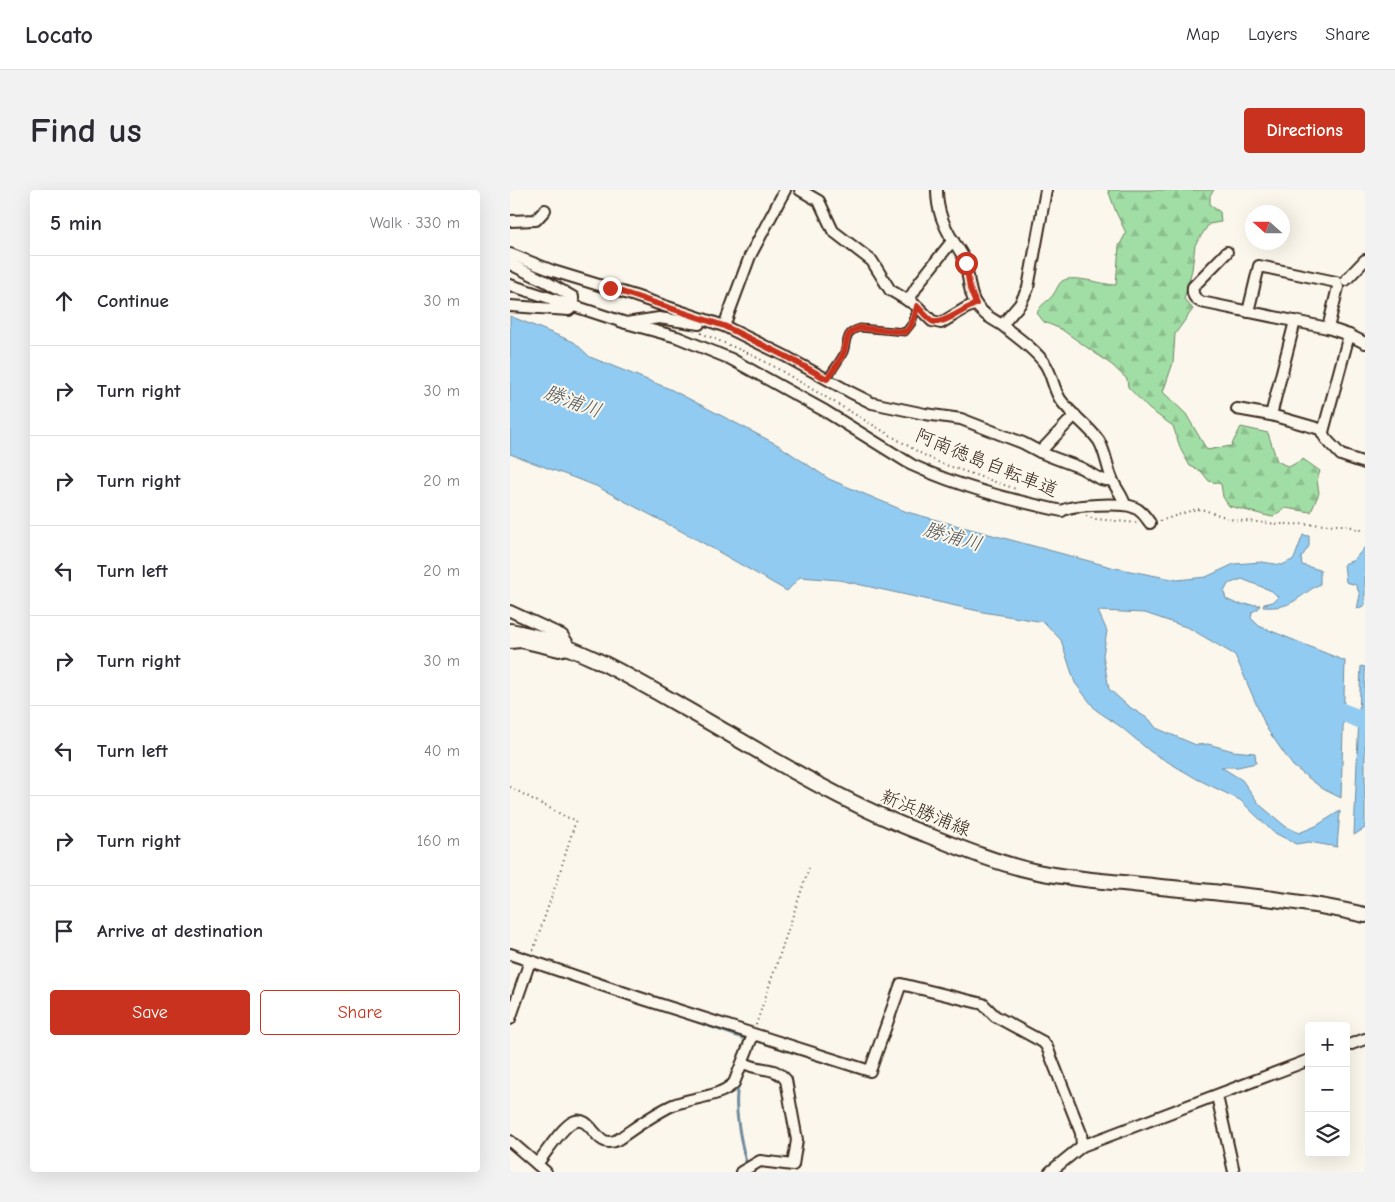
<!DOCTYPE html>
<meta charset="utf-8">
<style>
body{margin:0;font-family:"Comic Neue","Klee One",sans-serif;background:#f2f2f3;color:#2b2b33}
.controls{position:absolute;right:15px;bottom:15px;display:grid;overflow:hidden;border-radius:5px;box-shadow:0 5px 20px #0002}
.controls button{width:45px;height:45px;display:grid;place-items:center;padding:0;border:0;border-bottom:1px solid #e1e1e2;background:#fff;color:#2b2b33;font:25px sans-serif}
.compass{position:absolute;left:735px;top:15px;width:45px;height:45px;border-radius:50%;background:#fff;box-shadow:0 5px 20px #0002;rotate:291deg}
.stop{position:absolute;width:15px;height:15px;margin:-11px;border:4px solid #c8321e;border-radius:50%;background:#fff}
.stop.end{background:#c8321e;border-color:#fff;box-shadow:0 1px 5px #0008}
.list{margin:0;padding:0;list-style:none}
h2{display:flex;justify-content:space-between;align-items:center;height:65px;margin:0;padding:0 20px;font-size:21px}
h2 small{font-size:16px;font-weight:400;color:#7c7c81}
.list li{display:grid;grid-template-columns:32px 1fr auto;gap:15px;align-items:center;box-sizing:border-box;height:90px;padding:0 20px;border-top:1px solid #e1e1e2}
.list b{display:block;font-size:19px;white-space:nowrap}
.list em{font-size:16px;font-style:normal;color:#7c7c81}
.actions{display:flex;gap:10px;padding:15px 20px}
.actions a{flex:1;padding:11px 0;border:1px solid #c8321e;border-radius:5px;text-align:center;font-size:18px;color:#c8321e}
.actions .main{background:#c8321e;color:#fff}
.icon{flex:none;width:28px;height:28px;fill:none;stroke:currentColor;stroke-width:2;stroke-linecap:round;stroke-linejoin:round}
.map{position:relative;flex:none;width:855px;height:982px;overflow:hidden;border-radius:5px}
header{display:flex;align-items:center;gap:30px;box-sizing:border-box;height:70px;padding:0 25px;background:#fff;border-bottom:1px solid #e1e1e2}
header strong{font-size:24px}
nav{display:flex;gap:28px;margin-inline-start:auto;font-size:18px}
.intro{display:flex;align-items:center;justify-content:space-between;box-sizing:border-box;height:120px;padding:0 30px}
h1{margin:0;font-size:35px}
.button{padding:12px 22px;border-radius:5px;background:#c8321e;color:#fff;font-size:18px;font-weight:700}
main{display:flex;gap:30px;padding:0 30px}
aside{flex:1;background:#fff;border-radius:5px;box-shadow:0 5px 20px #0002}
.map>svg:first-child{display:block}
</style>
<header>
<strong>Locato</strong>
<nav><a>Map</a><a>Layers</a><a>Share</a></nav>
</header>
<div class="intro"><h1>Find us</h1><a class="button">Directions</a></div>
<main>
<aside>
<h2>5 min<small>Walk · 330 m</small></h2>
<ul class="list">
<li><svg class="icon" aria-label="ahead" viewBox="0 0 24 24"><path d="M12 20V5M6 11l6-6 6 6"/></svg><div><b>Continue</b></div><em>30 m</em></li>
<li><svg class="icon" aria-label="right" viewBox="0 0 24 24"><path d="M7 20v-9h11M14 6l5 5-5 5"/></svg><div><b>Turn right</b></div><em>30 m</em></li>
<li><svg class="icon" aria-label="right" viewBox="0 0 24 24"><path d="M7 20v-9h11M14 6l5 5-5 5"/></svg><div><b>Turn right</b></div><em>20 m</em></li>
<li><svg class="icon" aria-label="left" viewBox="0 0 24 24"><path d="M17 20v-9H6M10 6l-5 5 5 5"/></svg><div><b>Turn left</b></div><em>20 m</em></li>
<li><svg class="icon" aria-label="right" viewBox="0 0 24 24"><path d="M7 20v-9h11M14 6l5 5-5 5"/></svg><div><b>Turn right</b></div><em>30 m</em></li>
<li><svg class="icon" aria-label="left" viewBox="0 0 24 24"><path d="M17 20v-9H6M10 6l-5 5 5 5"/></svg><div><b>Turn left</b></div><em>40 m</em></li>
<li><svg class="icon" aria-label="right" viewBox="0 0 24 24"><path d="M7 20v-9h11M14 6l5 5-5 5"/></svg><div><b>Turn right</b></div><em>160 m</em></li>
<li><svg class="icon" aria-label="arrive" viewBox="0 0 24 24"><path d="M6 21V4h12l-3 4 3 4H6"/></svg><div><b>Arrive at destination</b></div></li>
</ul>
<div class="actions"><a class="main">Save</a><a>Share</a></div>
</aside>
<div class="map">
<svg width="855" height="982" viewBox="0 0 855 982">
<defs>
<pattern id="forest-firs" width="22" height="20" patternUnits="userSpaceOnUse" patternTransform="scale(1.25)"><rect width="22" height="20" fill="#a1dea5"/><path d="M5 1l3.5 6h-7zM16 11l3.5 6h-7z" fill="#8cbf8e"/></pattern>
</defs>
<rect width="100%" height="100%" fill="#fbf7ec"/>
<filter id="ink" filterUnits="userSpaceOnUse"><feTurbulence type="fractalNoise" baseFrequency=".02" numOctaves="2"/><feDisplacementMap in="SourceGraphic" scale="10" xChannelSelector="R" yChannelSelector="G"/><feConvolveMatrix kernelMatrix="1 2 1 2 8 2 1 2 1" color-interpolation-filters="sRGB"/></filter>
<g filter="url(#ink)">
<path fill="url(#forest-firs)" stroke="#6e8462" d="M598,0h106l-4,5v10l10,7 1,10 -12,2 -14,21 -3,25 -8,29 9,10 -18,25 -2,29 -10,29 23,22 21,36 24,-4 10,-19 27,6 9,28 12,6 14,-8 17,12 -3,9 2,13 -8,19 -26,-4 -13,9 -43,-11 -6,-9 -2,-13 -12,-3 -8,-10 -11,-5 -9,-16 -8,-24 -24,-17 -21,-22 -1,-8 -15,-14 -51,-36 -17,-7 -7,-9c5,-11 10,-10 16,-18 3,-4 5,-10 8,-13 9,-9 42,3 55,3l3,-39 7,-13 -10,-21z"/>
<g fill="#92cbf1" stroke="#6f8b9d">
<path d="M0,126l64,26 16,15 80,32 108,56 51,34 78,33 208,56 62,12 29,-3 28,-13 28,-2 20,3 12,-6 9,-24 6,1v10l-8,12 1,7 18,5v14c-24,13 -26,25 -57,23l1,-3 9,-2 5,-5 -6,-6 -30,-12 -14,5 -4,8 2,7 11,5 23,1 -2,4 -6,3 -1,6 8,8 86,35 -4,137 -18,-9 -30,-23 -26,-37 -32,-74 -46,-27 -44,-15 -47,-2 9,20 -4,24 6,34 19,17 22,14 6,8 40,17 12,-1 25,7 22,2 1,10 -18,4h-17l21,13 18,25 25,21 14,7 17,-7 24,-15 -3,36 -28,-5 -13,2 -23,-12 -33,-32 -43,-21 -46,-27 -30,-25 -25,-17 -21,-27 -14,-43 -17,-18 -61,-10 -144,-32 -39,-3 -13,14 -91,-52 -100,-53 -86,-32z"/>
<path d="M855,357v58l-8,4 3,-14 -4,-10 -10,-3 -2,-18 10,-4z"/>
<path d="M851,476l4,1v161l-11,7z"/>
</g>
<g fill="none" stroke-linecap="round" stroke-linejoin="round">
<g stroke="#6f8b9d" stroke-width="3">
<path d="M0,770l44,14"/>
<path d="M150,819l89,31"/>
<path d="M229,894c-7,19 3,63 8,82"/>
</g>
<path stroke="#92cbf1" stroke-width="18" d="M811,514l44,17"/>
<g stroke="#3b2a1e" stroke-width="9">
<path id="service" d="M317,189c5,-9 13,-18 17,-27 4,-11 0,-20 16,-24l45,4 7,-9 5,-17"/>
</g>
<g stroke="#3b2a1e" stroke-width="14">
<g id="minor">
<path d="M290,0l19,11 14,30 39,30 18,29 27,16 15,15 9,2 25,-15 10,-4"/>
<path d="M427,0c0,20 6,34 16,51 5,7 9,12 12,20 4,14 3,29 10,42 6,10 17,16 27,22"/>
<path d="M536,0l-18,98 -8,16 -18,21c14,12 32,23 43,39 7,10 8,24 15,35 11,16 28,26 39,42 7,12 8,27 14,40 3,8 10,15 12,24"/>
<path d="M0,31l26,-1 9,-10"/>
<path d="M717,62l-34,35c-1,8 1,11 8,15l127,26"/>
<path d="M0,64l43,17 82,25 89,30 61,30 65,36 22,11 53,11 36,5 62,24 17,9"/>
<path d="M0,74l35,17 28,16v9l-4,4 -59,-4"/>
<path d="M836,90l19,-20"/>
<path d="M0,95l116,38 33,-5 40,6"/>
<path d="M398,111l13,-21 32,-40"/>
<path d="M738,122l11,-46 77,16 2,5 -10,41 21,7 16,8"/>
<path d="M116,133l51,14 54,22 94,52 87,54c48,22 99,35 150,46 8,-7 61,-8 71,-4 8,3 12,9 17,16"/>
<path d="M214,136l26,-70 35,-66"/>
<path d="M727,219l34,6 24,-94"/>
<path d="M565,225l-35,37c13,6 26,10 39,15 12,5 19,15 33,13"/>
<path d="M761,225l49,14 6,10 15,16 24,8"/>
<path d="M813,242l26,-97"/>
<path d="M0,421l52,24 5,7 -4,8 -4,1 -38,-9 -11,1"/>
<path d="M0,764l130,44 230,73 31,-87 82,20 12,12 48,26 4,5 34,86 1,13"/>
<path d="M0,829l20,-58"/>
<path d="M836,856l19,-7"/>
<path d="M707,906l17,76"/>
<path d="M0,951l36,31"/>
<path d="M27,974c8,-10 26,-38 36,-42 16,-8 22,20 36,20 3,0 6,-1 8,-2 18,-12 36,-26 56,-35 19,-8 46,-7 61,-22l19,-48"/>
<path d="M231,982l19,-11 33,4 4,-25 -11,-60c-13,-16 -27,-7 -43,-18"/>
<path d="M540,982l32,-26 227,-86"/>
</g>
</g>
<g stroke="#3b2a1e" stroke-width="18">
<path id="secondary" d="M0,441c62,11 117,44 171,75 79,45 158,96 244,128 35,14 72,29 108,37 36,8 73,10 109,14 75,8 150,13 223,30"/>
</g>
<g stroke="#3b2a1e" stroke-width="2" stroke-dasharray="1 4" stroke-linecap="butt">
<path d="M191,143l49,21 23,12 149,88 18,9 76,26"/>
<path d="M576,326l9,3 43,4"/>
<path d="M650,331l33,-11 8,-1 33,11 45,4 66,1 20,6"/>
<path d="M0,597l56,30 10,3 -18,58 -25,73"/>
<path d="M246,835l53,-157"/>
</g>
<use href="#service" stroke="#fbf7ec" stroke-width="5"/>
<use href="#minor" stroke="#fbf7ec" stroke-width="10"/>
<use href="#secondary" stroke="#fbf7ec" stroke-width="14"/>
</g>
</g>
<g fill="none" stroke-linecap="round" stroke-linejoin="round" filter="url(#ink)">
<path stroke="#c8321e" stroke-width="6" d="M100,98l114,38 61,30 42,23c6,-8 13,-18 17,-27 4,-11 0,-20 16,-24l45,4c8,-6 10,-17 12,-26 5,5 9,11 15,15 8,6 34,-14 44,-17l-6,-15 -4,-26"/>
</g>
<g text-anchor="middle" stroke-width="4" stroke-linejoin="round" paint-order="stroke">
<g font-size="19" fill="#3b2a1e" stroke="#fbf7ec">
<text transform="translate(477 272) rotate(22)" y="7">阿南徳島自転車道</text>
<text transform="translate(416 622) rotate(22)" y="7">新浜勝浦線</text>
</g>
<g font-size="20" font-style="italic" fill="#555a5d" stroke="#fbf7ec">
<text transform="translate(63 211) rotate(20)" y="7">勝浦川</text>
<text transform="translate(443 346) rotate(16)" y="7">勝浦川</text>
</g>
</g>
</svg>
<div class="controls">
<button>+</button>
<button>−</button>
<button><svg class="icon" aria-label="layers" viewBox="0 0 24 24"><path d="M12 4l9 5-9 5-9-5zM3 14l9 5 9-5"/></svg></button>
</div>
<svg class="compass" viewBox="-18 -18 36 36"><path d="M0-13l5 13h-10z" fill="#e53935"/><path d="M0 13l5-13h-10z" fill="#7c7c81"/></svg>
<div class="stop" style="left:456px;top:73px"></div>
<div class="stop end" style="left:100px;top:98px"></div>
</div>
</main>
